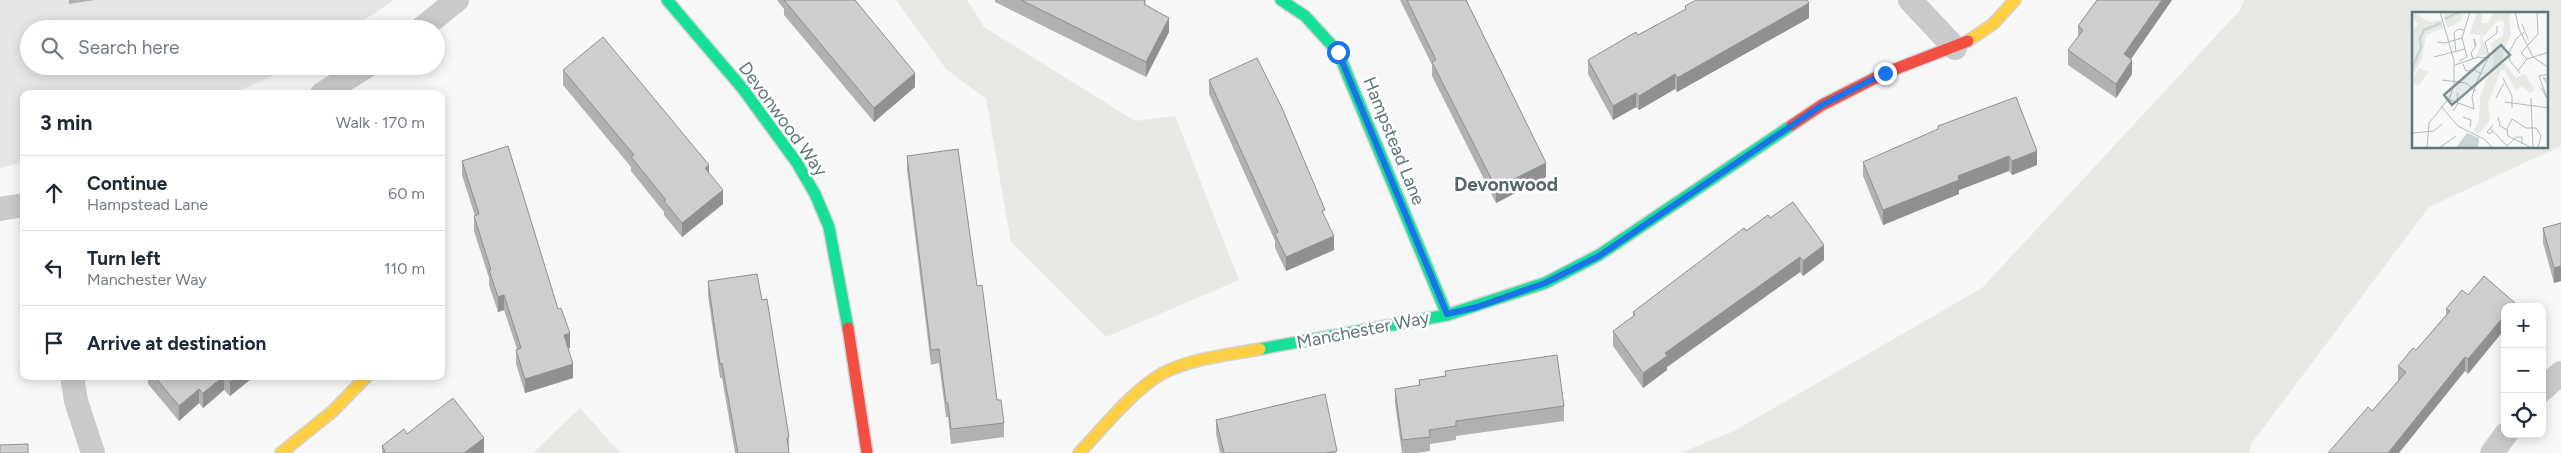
<!DOCTYPE html>
<meta charset="utf-8">
<style>
body{margin:0;font-family:Figtree,sans-serif;background:#f2f2f3;color:#1f2937}
.controls{position:absolute;right:15px;bottom:15px;display:grid;overflow:hidden;border-radius:10px;box-shadow:0 2px 12px #0003}
.controls button{width:45px;height:45px;display:grid;place-items:center;padding:0;border:0;border-bottom:1px solid #e0e1e3;background:#fff;color:#1f2937;font:25px sans-serif}
.stop{position:absolute;width:15px;height:15px;margin:-11px;border:4px solid #1a73e8;border-radius:50%;background:#fff}
.stop.end{background:#1a73e8;border-color:#fff;box-shadow:0 1px 5px #0008}
.list{margin:0;padding:0;list-style:none}
h2{display:flex;justify-content:space-between;align-items:center;height:65px;margin:0;padding:0 20px;font-size:21px}
h2 small{font-size:16px;font-weight:400;color:#747a83}
.list li{display:grid;grid-template-columns:32px 1fr auto;gap:15px;align-items:center;box-sizing:border-box;height:75px;padding:0 20px;border-top:1px solid #e0e1e3}
.list b{display:block;font-size:19px;white-space:nowrap}
.list p{margin:0;font-size:16px;white-space:nowrap;color:#747a83}
.list em{font-size:16px;font-style:normal;color:#747a83}
.icon{flex:none;width:28px;height:28px;fill:none;stroke:currentColor;stroke-width:2;stroke-linecap:round;stroke-linejoin:round}
.map{position:relative;flex:none;width:2561px;height:453px;overflow:hidden}
.search{position:absolute;background:#fff;box-shadow:0 2px 12px #0003;left:20px;top:20px;width:425px;height:55px;display:flex;align-items:center;gap:12px;box-sizing:border-box;padding:0 18px;border-radius:28px;color:#747a83;font-size:19px}
.panel{position:absolute;background:#fff;box-shadow:0 2px 12px #0003;left:20px;top:90px;width:425px;height:290px;border-radius:10px}
.map>svg:first-child{display:block}
</style>
<div class="map">
<svg width="2561" height="453" viewBox="0 0 2561 453">
<rect width="100%" height="100%" fill="#f7f7f7"/>
<path fill="#e5e7e7" d="M0,0h394l-43,29h-322v37h266l-63,28h-208v68l-24,6z"/>
<g fill="#e7e9e4" fill-rule="evenodd">
<path d="M896,0h71l17,27 151,94 40,-5 64,164 -133,57 -95,-95 -25,-143 -40,-30z"/>
<path d="M2244,0h317v146l-132,61 -178,237 -2,9h-569l54,-22 248,-143 259,-279zM2414,14h133v134h-133z"/>
<path d="M580,408l40,45h-87z"/>
</g>
<g fill="none" stroke-linecap="round" stroke-linejoin="round">
<g stroke="#d2d3d4" stroke-width="14">
<g id="fast">
<path d="M667,0l76,89 54,74 18,31 14,33 19,101"/>
<path d="M1281,0l24,16 33,36 109,263"/>
<path d="M1260,349l187,-34 98,-32 54,-28 193,-130"/>
</g>
</g>
<g stroke="#d2d3d4" stroke-width="14">
<g id="slow">
<path d="M1968,41l25,-17 22,-24"/>
<path d="M281,453l52,-42 34,-35"/>
<path d="M1079,453c24,-25 54,-63 84,-80 30,-15 65,-18 97,-24"/>
</g>
</g>
<g stroke="#d2d3d4" stroke-width="14">
<g id="jam">
<path d="M1792,125l30,-20 63,-32 83,-32"/>
<path d="M848,328l19,125"/>
</g>
</g>
<g stroke="#c8cacb" stroke-width="24">
<path d="M1910,0l45,48"/>
<path d="M421,29l36,-29"/>
<path d="M322,94l45,-28"/>
<path d="M0,209l24,-4"/>
<path d="M72,376l4,25 17,52"/>
<path d="M2542,390l19,-17"/>
<path d="M2492,453l14,-19"/>
</g>
<use href="#fast" stroke="#16e098" stroke-width="11"/>
<use href="#slow" stroke="#ffcf43" stroke-width="11"/>
<use href="#jam" stroke="#f24e42" stroke-width="11"/>
</g>
<g fill="#afb1b2">
<path d="M69,0h26l-26,4z"/>
<path d="M777,0h78l60,87 -41,35 -90,-107v-6z"/>
<path d="M995,0h150l1,5 23,27 -23,45 -151,-75z"/>
<path d="M1400,0h66l80,177 -50,26 -64,-127v-11z"/>
<path d="M2172,0l-41,59 1,15 -16,24 -48,-33v-15l10,-13v-11z"/>
<path d="M1685,6l124,12 -132,74 -2,-3 -36,21 -3,-3 -23,13 -25,-46v-14l50,-25 47,-25z"/>
<path d="M563,70l146,103 14,31 -41,33 -18,-22v-3l-33,-41v-4l-68,-82z"/>
<path d="M1209,80l116,138 9,32 -48,21 -11,-23v-7l-66,-147z"/>
<path d="M1938,126l99,39 -25,10 -3,-4 -50,19v4l-76,31 -20,-49v-14l75,-32z"/>
<path d="M907,156l70,130 20,114 7,23v14l-53,7 -3,-27h-2l-7,-54 -8,2 -24,-195z"/>
<path d="M462,161l108,187h-2l5,30 -48,15 -9,-29v-14l1,-1 -13,-39 -6,2 -9,-27v-7l-15,-47v-15h1l-13,-41z"/>
<path d="M1770,218l54,42 -21,16 -3,-4 -133,95v3l-24,18 -30,-42v-15l20,-14v-5z"/>
<path d="M2561,223v58l-7,2 -11,-40v-15z"/>
<path d="M708,281l54,19 27,137v16h-54l-13,-75h-2l-12,-82z"/>
<path d="M2468,295l47,12 -47,67 -3,-3 -93,40 26,-30v-15l18,-16 30,-35v-6z"/>
<path d="M1445,371l119,35v15l-108,15v4l-26,4v7l-14,2h-14l-7,-49v-15l24,-3v-6l26,-4z"/>
<path d="M148,376h103v3l-21,17 -6,-6 -21,18 -4,-5 -20,18 -31,-37z"/>
<path d="M1216,420l121,33h-117l-4,-19z"/>
<path d="M407,434l77,18 -1,1h-101v-7z"/>
</g>
<g fill="#8f9091">
<path d="M2162,0h10l-48,69v-15z"/>
<path d="M1809,3v15l-132,74v-14z"/>
<path d="M1169,18v14l-23,45v-15z"/>
<path d="M2132,60v14l-16,24v-14z"/>
<path d="M915,73v14l-41,35v-14z"/>
<path d="M1675,74v15l-36,21v-14z"/>
<path d="M1636,93v14l-23,13v-14z"/>
<path d="M2037,151v14l-25,10v-14z"/>
<path d="M2009,156v15l-50,19v4l-76,31v-15l75,-34z"/>
<path d="M1546,163v14l-50,26v-15z"/>
<path d="M709,165v14l-4,-11z"/>
<path d="M723,190v14l-41,33v-14z"/>
<path d="M1334,236v14l-48,21v-14z"/>
<path d="M1824,245v15l-21,16v-15z"/>
<path d="M1800,257v15l-133,95v3l-24,18v-15l22,-20z"/>
<path d="M2561,266v15l-7,2v-15z"/>
<path d="M504,295v15l-6,2v-15z"/>
<path d="M2505,315v14l-37,45v-15z"/>
<path d="M570,333v15l-6,1v-14z"/>
<path d="M2465,357v14l-66,82h-11z"/>
<path d="M573,364v14l-48,15v-14z"/>
<path d="M224,376v14l-21,18v-15z"/>
<path d="M237,376h14v3l-21,17v-14z"/>
<path d="M199,389v14l-20,18v-15z"/>
<path d="M484,438v14l-1,1h-19z"/>
</g>
<g fill="#cccecf" stroke="#8f9091">
<path d="M784,0h71l60,73 -41,35z"/>
<path d="M1021,0h124l-1,4 25,14 -23,44z"/>
<path d="M1407,0h59l80,163 -50,25 -64,-126 4,-2z"/>
<path d="M1696,0h111l2,3 -132,75 -2,-4 -36,22 -3,-3 -23,13 -25,-46 48,-28 2,3 48,-26 -1,-3z"/>
<path d="M2097,0h65l-38,54 8,6 -16,24 -48,-34 15,-20 -5,-4z"/>
<path d="M603,37l106,128 -4,3 18,22 -41,33 -18,-22 2,-1 -35,-43 3,-2 -71,-85z"/>
<path d="M1257,58l25,50 43,102 -3,1 12,25 -48,21 -11,-23 3,-2 -69,-152z"/>
<path d="M2016,97l21,54 -25,10 -3,-5 -51,20 1,4 -76,30 -20,-48 75,-33v-3z"/>
<path d="M508,146l50,163 3,-1 9,25 -6,2 9,29 -48,15 -9,-29 5,-2 -17,-53 -6,2 -9,-27h2l-17,-54 5,-2 -17,-53z"/>
<path d="M958,149l19,137 5,-1 15,115h4l3,23 -53,6 -3,-26h-2l-7,-54 -8,1 -24,-194z"/>
<path d="M1793,202l31,43 -21,16 -3,-4 -135,96 2,3 -24,17 -30,-42 22,-16 -2,-3 111,-84 2,3 22,-16 2,3z"/>
<path d="M2561,223v43l-7,2 -11,-40z"/>
<path d="M757,274l5,26 5,-1 22,138 -2,1 2,15h-51l-16,-90 -2,1 -12,-83z"/>
<path d="M2484,276l31,27 -4,4h-6v8l-37,44 -3,-2 -77,96h-60l40,-46 4,4 34,-39 -8,-6 15,-18 3,2 34,-39 -4,-2 16,-19 6,5z"/>
<path d="M1557,355l7,51 -108,15v5l-27,4 1,7 -28,3 -7,-51 25,-4 -1,-5 27,-4 -1,-5z"/>
<path d="M154,376h70l-21,17 -4,-4 -20,17z"/>
<path d="M225,376h12l-7,6z"/>
<path d="M1325,394l12,57 -10,2h-103l-8,-33z"/>
<path d="M453,398l31,40 -20,15h-81l2,-2 -3,-5 22,-17 3,5z"/>
<path d="M28,444v9h-28v-8z"/>
</g>
<g fill="none" stroke-linecap="round" stroke-linejoin="round">
<path stroke="#1a73e8" stroke-width="6" d="M1338,52l109,262 30,-7 68,-24 54,-27 223,-151 63,-32"/>
</g>
<g text-anchor="middle" stroke-width="5" stroke-linejoin="round" paint-order="stroke">
<g font-size="18" fill="#5f767a" stroke="#fff">
<text transform="translate(783 119) rotate(54)" y="6">Devonwood Way</text>
<text transform="translate(1394 141) rotate(68)" y="6">Hampstead Lane</text>
<text transform="translate(1363 330) rotate(-11)" y="6">Manchester Way</text>
</g>
<g font-size="19" font-weight="bold" fill="#56686b" stroke="#fff">
<text x="1506" y="191">Devonwood</text>
</g>
</g>
<g transform="translate(2412 12)">
<rect width="136" height="136" fill="#f7f7f7"/>
<path d="M0,0l18,10 11,-2 3,8 -18,7 -4,24 -10,18v-46l6,-7 -6,-6zM31,0h20l-3,10 -13,6zM65,0h5v11h6l6,-11h19l-4,5 2,17 -8,18v9l13,17 9,-4 10,16 -5,3 -9,-7 -5,4 -12,-20h-3l-13,34 2,16 -11,14 -5,-3 5,-12 1,-22 14,-35 -3,-19 12,-7 1,-14 -6,-2 -16,18 6,17 -12,1 5,-10 -1,-11 -10,-1zM7,56l10,4 -11,14 -6,-5z" fill="#e7e9e4"/>
<path d="M55,121l12,5 -1,10h-22z" fill="#c8d5d5"/>
<path fill="none" stroke="#c8d5d5" stroke-width="2.5" d="M33,7l14,-7M0,56l9,-20 -1,-10 4,-8 17,-7"/>
<path fill="none" stroke="#b1bbbe" stroke-width="1" d="M103,0l4,17 14,28 16,11M110,12l6,15M25,30l8,1 17,-5M44,40l-2,-19 4,-4 6,1M22,45l31,-8M61,47l-2,-6 4,-6 1,-2 -2,-6 1,7M115,47l-6,-6 17,-19 -1,-22M47,49l8,-4 -5,-19 8,-26M51,52l3,7 8,-1 8,4M43,53l23,-8 11,1M106,59l9,-12 22,-7M108,61l-10,-12 -1,-8 7,-14 8,-7M91,66l9,18v12M137,67l-6,-1 6,7M30,68l24,3 10,8M129,76l6,10 -8,-22 10,-2M84,86l8,-15M119,86l2,50M36,87l26,10 -2,-12 5,-16 12,-25 -4,-14 12,-9v-7M93,90l44,6M29,94l17,20 26,13 9,9M41,99l5,-7 -1,-12M51,105l8,3 -1,7M86,105l2,9 7,4M81,113l-6,7 3,2 3,-3M78,116l17,18 9,-9h6v7M1,121l21,-2 8,-7M15,136l2,-25 21,-26 4,-13v-24l-14,-48M27,136l17,-12M120,136l-24,-12 -1,-7 5,-10 14,9h10l5,8 -3,12"/>
<path fill="#7f9194" fill-opacity="0.15" stroke="#7f9194" stroke-width="2.5" d="M89,33l9,10 -58,50 -8,-10z"/>
<rect width="136" height="136" fill="none" stroke="#5f767a" stroke-width="2.5"/>
</g>
</svg>
<div class="controls">
<button>+</button>
<button>−</button>
<button><svg class="icon" aria-label="locate" viewBox="0 0 24 24"><circle cx="12" cy="12" r="6"/><path d="M12 2v4M12 18v4M2 12h4M18 12h4"/></svg></button>
</div>
<div class="stop" style="left:1338px;top:52px"></div>
<div class="stop end" style="left:1885px;top:73px"></div>
<div class="search"><svg class="icon" aria-label="search" viewBox="0 0 24 24"><circle cx="10" cy="10" r="6"/><path d="M15 15l6 6"/></svg>Search here</div>
<section class="panel">
<h2>3 min<small>Walk · 170 m</small></h2>
<ul class="list">
<li><svg class="icon" aria-label="ahead" viewBox="0 0 24 24"><path d="M12 20V5M6 11l6-6 6 6"/></svg><div><b>Continue</b><p>Hampstead Lane</p></div><em>60 m</em></li>
<li><svg class="icon" aria-label="left" viewBox="0 0 24 24"><path d="M17 20v-9H6M10 6l-5 5 5 5"/></svg><div><b>Turn left</b><p>Manchester Way</p></div><em>110 m</em></li>
<li><svg class="icon" aria-label="arrive" viewBox="0 0 24 24"><path d="M6 21V4h12l-3 4 3 4H6"/></svg><div><b>Arrive at destination</b></div></li>
</ul>
</section>
</div>
